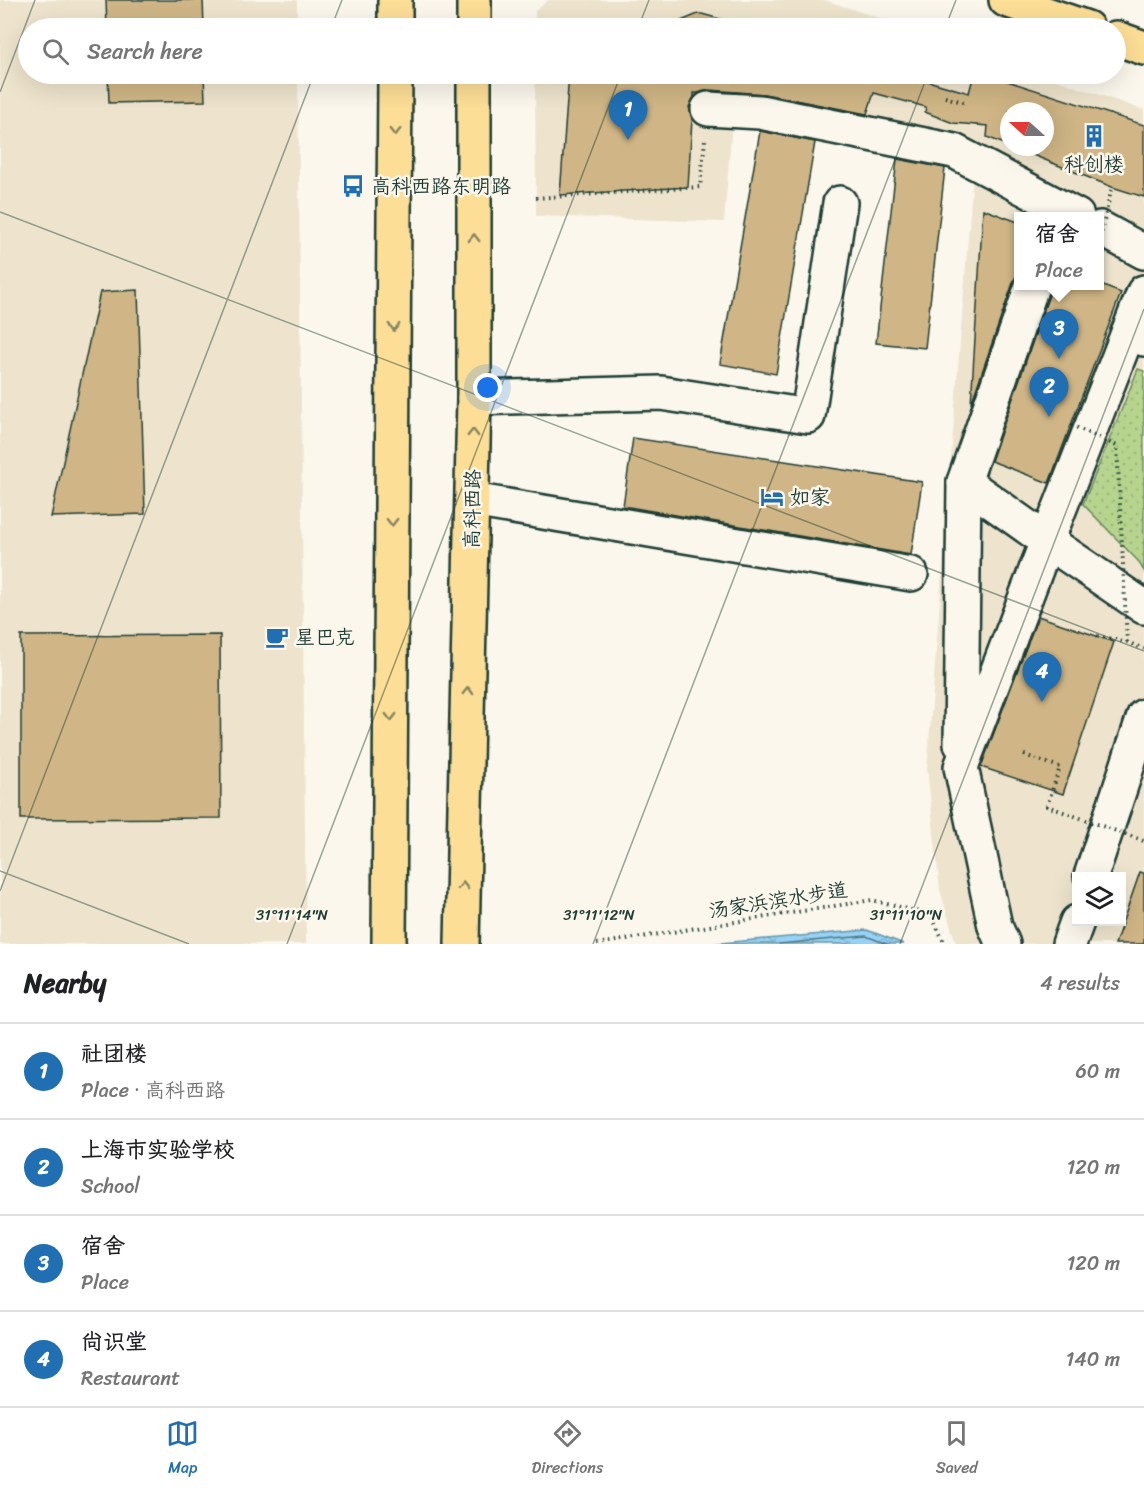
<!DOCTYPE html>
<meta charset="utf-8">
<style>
body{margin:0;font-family:Sriracha,"LXGW WenKai TC",sans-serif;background:#f2f2f2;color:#202124}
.controls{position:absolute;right:18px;bottom:18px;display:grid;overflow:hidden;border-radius:0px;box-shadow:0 6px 24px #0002}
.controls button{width:54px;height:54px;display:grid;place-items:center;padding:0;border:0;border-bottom:2px solid #e0e0e0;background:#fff;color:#202124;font:30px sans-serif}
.compass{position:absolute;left:1000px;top:102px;width:54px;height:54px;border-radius:50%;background:#fff;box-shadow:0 6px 24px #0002;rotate:291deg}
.you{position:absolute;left:488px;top:388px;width:21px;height:21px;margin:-15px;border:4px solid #fff;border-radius:50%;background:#1a73e8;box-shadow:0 0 0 9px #1a73e833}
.badge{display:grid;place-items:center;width:39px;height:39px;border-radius:50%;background:#1f6fb2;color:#fff;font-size:20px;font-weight:700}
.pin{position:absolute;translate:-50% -50px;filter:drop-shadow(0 2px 3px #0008)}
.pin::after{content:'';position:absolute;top:32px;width:21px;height:18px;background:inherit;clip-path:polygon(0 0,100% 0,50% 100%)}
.popup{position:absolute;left:1014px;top:212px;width:90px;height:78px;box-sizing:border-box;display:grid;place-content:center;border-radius:0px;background:#fff;filter:drop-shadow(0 2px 4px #0005);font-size:20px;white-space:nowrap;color:#757577}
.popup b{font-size:22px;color:#202124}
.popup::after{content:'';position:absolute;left:50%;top:100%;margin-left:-12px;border:12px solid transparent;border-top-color:#fff}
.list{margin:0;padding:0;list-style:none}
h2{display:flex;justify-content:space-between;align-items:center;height:78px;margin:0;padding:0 24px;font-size:26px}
h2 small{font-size:20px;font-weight:400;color:#757577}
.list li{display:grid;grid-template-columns:39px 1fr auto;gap:18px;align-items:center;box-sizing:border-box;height:96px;padding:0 24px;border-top:2px solid #e0e0e0}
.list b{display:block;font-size:22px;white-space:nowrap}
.list p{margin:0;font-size:20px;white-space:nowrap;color:#757577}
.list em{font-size:20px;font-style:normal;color:#757577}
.icon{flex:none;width:33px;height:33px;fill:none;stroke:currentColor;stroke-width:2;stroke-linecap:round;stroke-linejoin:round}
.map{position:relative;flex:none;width:1144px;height:944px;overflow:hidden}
.search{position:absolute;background:#fff;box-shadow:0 6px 24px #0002;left:18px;right:18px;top:18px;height:66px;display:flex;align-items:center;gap:15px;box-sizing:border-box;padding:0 21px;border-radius:33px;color:#757577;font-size:22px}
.sheet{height:462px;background:#fff}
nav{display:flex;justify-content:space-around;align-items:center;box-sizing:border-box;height:84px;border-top:2px solid #e0e0e0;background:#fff;font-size:16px;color:#757577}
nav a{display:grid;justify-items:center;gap:3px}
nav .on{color:#1f6fb2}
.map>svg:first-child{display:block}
</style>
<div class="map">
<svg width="1144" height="944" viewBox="0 0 1144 944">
<defs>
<pattern id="green-dots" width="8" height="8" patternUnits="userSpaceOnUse" patternTransform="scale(1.5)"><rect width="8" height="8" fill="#b6d48d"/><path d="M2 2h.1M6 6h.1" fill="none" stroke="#9cb77a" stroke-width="1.8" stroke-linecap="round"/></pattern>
<pattern id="water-ripples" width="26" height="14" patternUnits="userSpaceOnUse" patternTransform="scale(1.5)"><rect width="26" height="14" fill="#96d1f6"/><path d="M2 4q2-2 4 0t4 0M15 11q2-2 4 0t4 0" fill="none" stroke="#81b4d4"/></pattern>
</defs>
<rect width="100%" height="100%" fill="#fbf7ec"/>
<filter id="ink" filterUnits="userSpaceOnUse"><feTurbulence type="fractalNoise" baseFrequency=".0167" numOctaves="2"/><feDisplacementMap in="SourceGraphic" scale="12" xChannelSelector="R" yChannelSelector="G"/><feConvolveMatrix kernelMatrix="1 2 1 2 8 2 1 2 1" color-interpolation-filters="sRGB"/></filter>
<g filter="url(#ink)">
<g fill="#eee4cd" fill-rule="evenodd">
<path d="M0,0h297v28h-269v46h270l8,870h-306z"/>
<path d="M548,0h277l83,28h-373v-17z"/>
<path d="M535,74h504l105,36v834h-188l-16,-54 -13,-122 47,-607 -242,-38 -8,99 -188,-6zM1009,111h36v36h-36zM1018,216h82v70h-82zM1076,876h46v46h-46z"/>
</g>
<path fill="url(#green-dots)" stroke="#6a8860" stroke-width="1.5" d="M1138,369l6,2v200l-6,-10 -55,-57z"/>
<path fill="url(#water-ripples)" stroke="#6696a8" stroke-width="1.5" d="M867,930l37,14h-195z"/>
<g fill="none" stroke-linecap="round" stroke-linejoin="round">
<path stroke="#4f7882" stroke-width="1.5" d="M779,944l87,-8 21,8"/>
</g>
<g fill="#d0b686" stroke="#1f3d34" stroke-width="1.5">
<path d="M106,0h97l1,28h-97z"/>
<path d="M698,14h4l50,14h-88z"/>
<path d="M108,74h96l1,27 -96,2z"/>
<path d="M569,74h335l65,19 5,-19h12l158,51v72l-32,-10 -99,-40h32v-36h-36v35l-22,-9 1,-11 -35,-3 -28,-11 1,-5 -52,-14 -7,21 -103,-20 -55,-4 -11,3h-4v4l-5,10 3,12 -4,68 -128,8z"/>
<path d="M760,131l55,11 -39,232 -56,-10z"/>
<path d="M897,159l48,9 -20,180 -49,-5z"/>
<path d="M983,209l35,13v51l-4,7 -43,124z"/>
<path d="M1050,285h51l20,8 -72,190 -58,-22 59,-169z"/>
<path d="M138,290l7,224 -94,3 49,-225z"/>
<path d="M633,438l289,44 -11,73 -288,-49z"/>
<path d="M1038,616l76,26 -51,152 -82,-27z"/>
<path d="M220,635l1,183 -200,1v-183z"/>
<path d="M1140,872l4,1v71h-29z"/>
</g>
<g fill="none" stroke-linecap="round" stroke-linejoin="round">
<g stroke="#1f3d34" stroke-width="38">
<g id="minor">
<path d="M708,109l52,3 194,39 123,65"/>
<path d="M1100,228l44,24"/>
<path d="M1128,333l16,-41"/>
<path d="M1144,339l-16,-6 -81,208 97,66"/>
<path d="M474,398l187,-5 147,23 32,-213"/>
<path d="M472,500l439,74"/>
<path d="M961,744l3,-262"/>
<path d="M1091,876l53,-160"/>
<path d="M1003,944l-8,-18 -34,-159 86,-226 -83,-59 68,-196"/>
<path d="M1069,944l8,-22"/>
</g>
</g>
<g stroke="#1f3d34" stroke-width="38">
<g id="major">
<path d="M474,0v28"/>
<path d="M1006,0l81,28"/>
<path d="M395,28v-28"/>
<path d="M1116,38l28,10"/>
<path d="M389,944l6,-870"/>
<path d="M462,944l12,-546v-324"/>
</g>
</g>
<g stroke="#1f3d34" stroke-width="4" stroke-dasharray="1.5 4.5" stroke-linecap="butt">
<path d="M945,97l21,6"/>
<path d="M536,198l164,-11 5,-47"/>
<path d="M1097,636l30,6 17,7"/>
<path d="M597,944l275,-44 59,15 14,29"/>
</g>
<use href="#minor" stroke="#fbf7ec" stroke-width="33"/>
<use href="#major" stroke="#fdde96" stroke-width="33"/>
<g stroke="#1f3d34" stroke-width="4" stroke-dasharray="1.5 4.5" stroke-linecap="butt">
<path d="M1100,238l12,-51"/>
<path d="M1071,425l46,21 10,196"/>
<path d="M1024,755l36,12 -13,39 97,35"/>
</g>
</g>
<defs><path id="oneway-chevron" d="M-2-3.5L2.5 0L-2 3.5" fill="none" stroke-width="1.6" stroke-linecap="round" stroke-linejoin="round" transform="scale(1.5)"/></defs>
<g stroke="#838560">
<use href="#oneway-chevron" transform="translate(395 132) rotate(90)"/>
<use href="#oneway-chevron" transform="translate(474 238) rotate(-90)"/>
<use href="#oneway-chevron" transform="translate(394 327) rotate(90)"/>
<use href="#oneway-chevron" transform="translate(473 433) rotate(-89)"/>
<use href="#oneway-chevron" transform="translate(392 522) rotate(90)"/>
<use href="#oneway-chevron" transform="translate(468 691) rotate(-89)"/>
<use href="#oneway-chevron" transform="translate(391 717) rotate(90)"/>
<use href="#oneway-chevron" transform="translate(463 886) rotate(-89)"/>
</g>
</g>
<path fill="none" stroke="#1f3d34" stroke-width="1.5" stroke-opacity="0.45" d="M331,28l11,-28M638,28l11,-28M945,28l11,-28M0,92l35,-92M0,212l1144,439M0,871l189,73M0,891l314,-817M287,944l334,-870M593,944l335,-870M900,944l244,-635"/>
<defs>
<g id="building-bare" transform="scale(1.8)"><path d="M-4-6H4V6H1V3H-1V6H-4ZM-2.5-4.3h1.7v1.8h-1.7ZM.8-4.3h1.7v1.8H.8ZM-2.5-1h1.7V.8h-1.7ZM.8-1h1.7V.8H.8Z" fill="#1f6fb2" stroke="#fbf7ec" stroke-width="2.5" paint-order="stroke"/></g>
<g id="bus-bare" transform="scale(1.8)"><path d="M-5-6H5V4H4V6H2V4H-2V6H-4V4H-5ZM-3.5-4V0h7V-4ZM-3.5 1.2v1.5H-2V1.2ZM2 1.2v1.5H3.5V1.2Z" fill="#1f6fb2" stroke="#fbf7ec" stroke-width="2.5" paint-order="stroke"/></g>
<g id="hotel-bare" transform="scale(1.8)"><path d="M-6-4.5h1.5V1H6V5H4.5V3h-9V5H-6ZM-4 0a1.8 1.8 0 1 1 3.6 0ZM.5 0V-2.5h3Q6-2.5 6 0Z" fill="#1f6fb2" stroke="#fbf7ec" stroke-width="2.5" paint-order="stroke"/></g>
<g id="cafe-bare" transform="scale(1.8)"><path d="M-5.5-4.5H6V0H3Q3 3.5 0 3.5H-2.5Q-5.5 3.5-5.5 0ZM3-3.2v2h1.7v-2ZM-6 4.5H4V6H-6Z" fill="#1f6fb2" stroke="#fbf7ec" stroke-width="2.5" paint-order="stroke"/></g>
</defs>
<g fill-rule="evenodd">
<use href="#building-bare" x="1094" y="136"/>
<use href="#bus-bare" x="353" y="186"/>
<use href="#hotel-bare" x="772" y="497"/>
<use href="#cafe-bare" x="277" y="637"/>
</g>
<g text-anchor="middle" stroke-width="5" stroke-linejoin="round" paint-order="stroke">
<g font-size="20" fill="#1f3d34" stroke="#fbf7ec" text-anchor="start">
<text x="1094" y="171" text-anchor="middle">科创楼</text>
<text x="371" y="193">高科西路东明路</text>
<text x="790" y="504">如家</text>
<text x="295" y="644">星巴克</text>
</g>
<g font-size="20" fill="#1f3d34" stroke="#fbf7ec">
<text transform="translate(472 509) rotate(-89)" y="7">高科西路</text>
<text transform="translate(778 900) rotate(-9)" y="7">汤家浜滨水步道</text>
</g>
</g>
<g font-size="15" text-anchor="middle" fill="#1f3d34" stroke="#fbf7ec" stroke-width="5" stroke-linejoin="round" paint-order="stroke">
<text x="292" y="920">31°11'14"N</text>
<text x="599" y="920">31°11'12"N</text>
<text x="906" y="920">31°11'10"N</text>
</g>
</svg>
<div class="controls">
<button><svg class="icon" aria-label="layers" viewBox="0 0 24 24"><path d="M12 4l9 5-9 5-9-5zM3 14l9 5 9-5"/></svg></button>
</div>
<svg class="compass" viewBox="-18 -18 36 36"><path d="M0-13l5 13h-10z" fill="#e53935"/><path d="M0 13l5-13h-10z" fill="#757577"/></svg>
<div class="you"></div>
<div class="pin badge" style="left:628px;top:140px">1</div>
<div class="pin badge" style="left:1049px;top:417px">2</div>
<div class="pin badge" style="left:1059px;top:359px">3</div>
<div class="popup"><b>宿舍</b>Place</div>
<div class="pin badge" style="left:1042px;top:702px">4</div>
<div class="search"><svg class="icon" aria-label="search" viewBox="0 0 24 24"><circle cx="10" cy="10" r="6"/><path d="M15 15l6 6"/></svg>Search here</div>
</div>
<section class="sheet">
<h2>Nearby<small>4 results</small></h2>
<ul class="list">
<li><span class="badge">1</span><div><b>社团楼</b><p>Place · 高科西路</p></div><em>60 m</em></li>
<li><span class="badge">2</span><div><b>上海市实验学校</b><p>School</p></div><em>120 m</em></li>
<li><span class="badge">3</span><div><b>宿舍</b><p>Place</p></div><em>120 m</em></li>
<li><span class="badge">4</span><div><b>尚识堂</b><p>Restaurant</p></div><em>140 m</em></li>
</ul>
</section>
<nav>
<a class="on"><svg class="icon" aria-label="map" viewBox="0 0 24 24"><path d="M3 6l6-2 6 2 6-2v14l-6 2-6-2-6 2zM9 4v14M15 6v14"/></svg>Map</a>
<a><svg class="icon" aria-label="directions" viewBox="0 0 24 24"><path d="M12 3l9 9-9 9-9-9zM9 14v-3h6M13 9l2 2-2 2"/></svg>Directions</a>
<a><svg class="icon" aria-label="saved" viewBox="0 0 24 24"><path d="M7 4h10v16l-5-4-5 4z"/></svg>Saved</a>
</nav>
